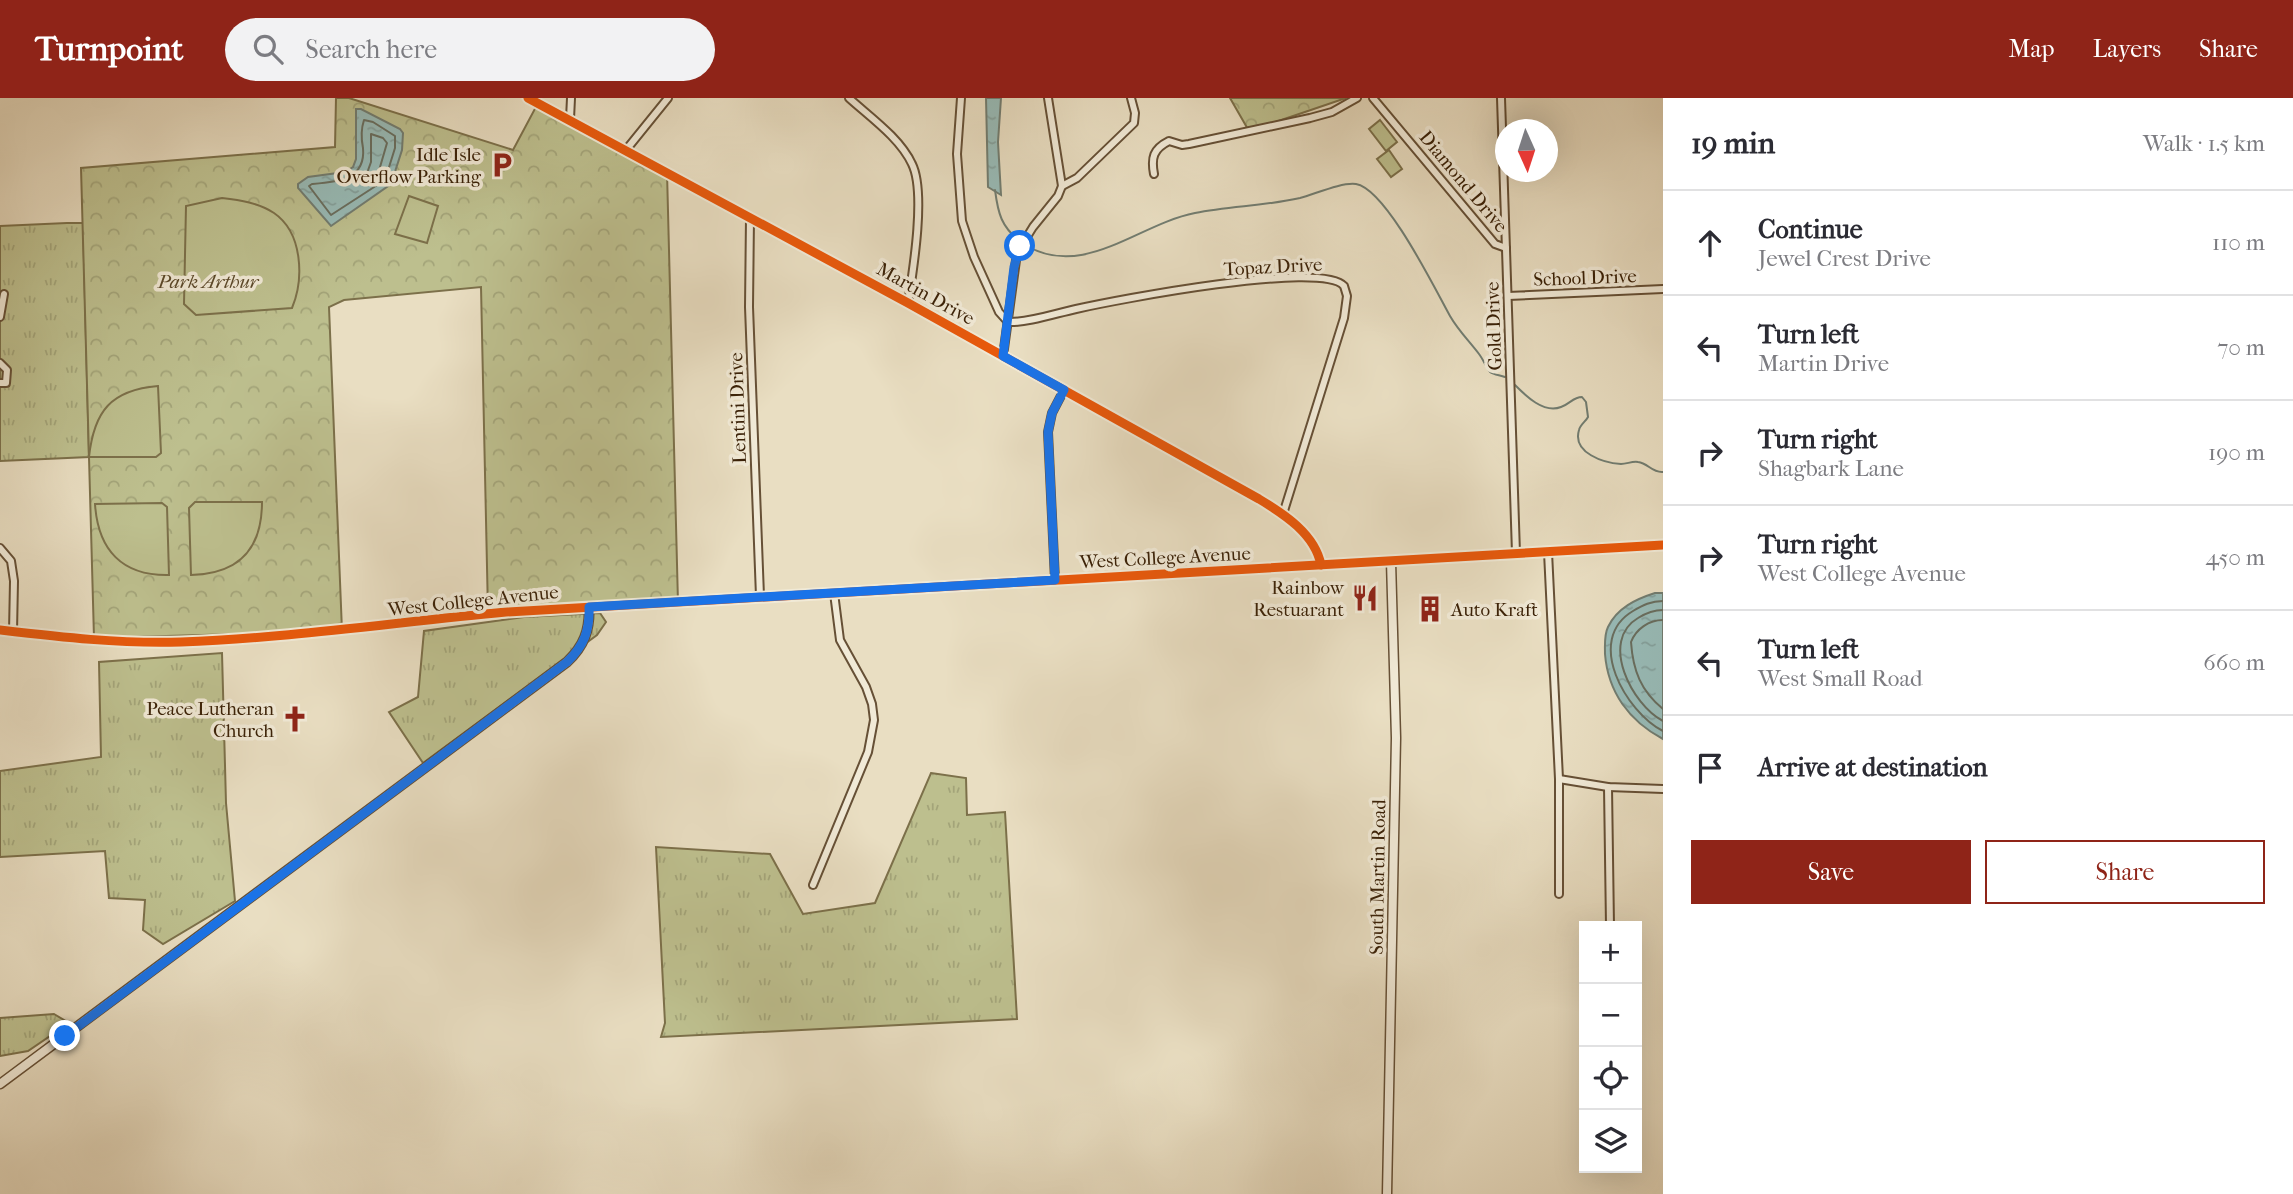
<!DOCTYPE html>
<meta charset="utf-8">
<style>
body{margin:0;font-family:"IM FELL French Canon",serif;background:#f2f2f3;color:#2b2b33}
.controls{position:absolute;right:21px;bottom:21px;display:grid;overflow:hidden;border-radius:0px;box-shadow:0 7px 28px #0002}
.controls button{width:63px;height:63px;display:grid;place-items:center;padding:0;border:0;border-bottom:2px solid #e1e1e2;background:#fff;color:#2b2b33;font:35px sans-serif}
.compass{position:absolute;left:1495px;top:21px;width:63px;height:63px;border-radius:50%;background:#fff;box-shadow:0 7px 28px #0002;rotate:177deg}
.stop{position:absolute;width:21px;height:21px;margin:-16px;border:5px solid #1a73e8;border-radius:50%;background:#fff}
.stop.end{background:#1a73e8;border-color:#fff;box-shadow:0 2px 7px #0008}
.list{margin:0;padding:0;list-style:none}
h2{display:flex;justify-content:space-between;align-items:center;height:91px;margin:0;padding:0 28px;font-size:30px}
h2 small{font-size:23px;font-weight:400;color:#7c7c81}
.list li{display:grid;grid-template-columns:46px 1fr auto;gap:21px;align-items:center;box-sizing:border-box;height:105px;padding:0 28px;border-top:2px solid #e1e1e2}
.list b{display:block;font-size:26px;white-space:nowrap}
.list p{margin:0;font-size:23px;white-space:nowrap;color:#7c7c81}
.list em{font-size:23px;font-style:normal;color:#7c7c81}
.actions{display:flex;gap:14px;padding:21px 28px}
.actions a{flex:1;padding:16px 0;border:2px solid #8f2418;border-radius:0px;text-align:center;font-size:24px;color:#8f2418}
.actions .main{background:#8f2418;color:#fff}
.icon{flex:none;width:38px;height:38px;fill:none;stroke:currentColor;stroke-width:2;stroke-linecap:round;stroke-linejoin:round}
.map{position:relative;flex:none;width:1663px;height:1096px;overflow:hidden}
header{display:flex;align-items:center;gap:42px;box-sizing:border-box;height:98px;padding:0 35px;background:#8f2418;color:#fff}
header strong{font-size:33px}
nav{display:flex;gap:38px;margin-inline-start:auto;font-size:24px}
.search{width:490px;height:63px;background:#f2f2f3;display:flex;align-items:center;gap:18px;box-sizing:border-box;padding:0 24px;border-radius:38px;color:#7c7c81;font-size:26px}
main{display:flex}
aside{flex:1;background:#fff}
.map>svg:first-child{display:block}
</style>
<header>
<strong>Turnpoint</strong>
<div class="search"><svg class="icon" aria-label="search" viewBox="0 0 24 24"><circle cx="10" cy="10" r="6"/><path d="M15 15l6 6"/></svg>Search here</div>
<nav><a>Map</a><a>Layers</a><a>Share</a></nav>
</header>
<main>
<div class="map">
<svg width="1663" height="1096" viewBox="0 0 1663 1096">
<defs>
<pattern id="grass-tufts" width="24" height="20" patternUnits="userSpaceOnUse" patternTransform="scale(1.75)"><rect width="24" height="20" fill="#bdbf8e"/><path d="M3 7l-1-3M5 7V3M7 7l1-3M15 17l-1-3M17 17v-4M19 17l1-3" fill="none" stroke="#a3a479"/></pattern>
<pattern id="park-crowns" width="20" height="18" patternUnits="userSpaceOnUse" patternTransform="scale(1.75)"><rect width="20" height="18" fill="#bdbf8e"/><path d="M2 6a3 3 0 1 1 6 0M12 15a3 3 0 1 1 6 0" fill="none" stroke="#a3a479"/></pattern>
<pattern id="water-ripples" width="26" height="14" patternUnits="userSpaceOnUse" patternTransform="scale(1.75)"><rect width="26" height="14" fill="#98bbb7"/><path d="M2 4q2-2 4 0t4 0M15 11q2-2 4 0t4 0" fill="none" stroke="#84a09c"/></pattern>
</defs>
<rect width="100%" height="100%" fill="#e9dec2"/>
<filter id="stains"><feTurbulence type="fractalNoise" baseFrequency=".00286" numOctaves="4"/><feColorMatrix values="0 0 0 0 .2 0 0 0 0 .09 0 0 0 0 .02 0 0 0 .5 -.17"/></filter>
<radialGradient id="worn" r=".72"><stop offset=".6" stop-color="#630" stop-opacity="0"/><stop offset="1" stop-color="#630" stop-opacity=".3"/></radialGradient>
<g fill="url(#grass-tufts)" stroke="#7c704a" stroke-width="2">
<path d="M67,125h16l6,234 -89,4v-235z"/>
<path d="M600,515l6,9 -9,13 -174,128 -34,-51 29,-15 6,-66 100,-14z"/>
<path d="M222,555l4,150 9,98 -72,43 -20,-14 2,-30 -36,-2 -4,-47 -105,6v-86l101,-14 -2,-95z"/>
<path d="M931,675l35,5 1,37 38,-3 12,207 -356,18 4,-14 -9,-176 114,7 33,60 72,-11z"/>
<path d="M54,916l15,9 -41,28 -28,5v-38z"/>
</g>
<g fill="url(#park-crowns)" stroke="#7c704a" stroke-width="2">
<path d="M336,0h13l164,52 25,-47 129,69 11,431 -190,10 -7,-326 -137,13 -15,7 13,324 -248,7 -13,-470 254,-21z"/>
<path d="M1230,0h116l-97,33z"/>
</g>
<g fill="#bdbf8e" stroke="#7c704a" stroke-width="2">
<path d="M1380,22l17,22 -11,9 -17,-22z"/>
<path d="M1389,52l13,19 -11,8 -14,-18z"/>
<path d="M409,98l29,10 -11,37 -32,-9z"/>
<path d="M222,100c18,2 37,5 52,15 29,20 30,66 18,95l-96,7 -12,-11 2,-98z"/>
<path d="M158,288l3,67 -5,4h-67c5,-46 22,-67 69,-71z"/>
<path d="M195,404h67c0,47 -23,72 -71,73l-2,-67z"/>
<path d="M162,405l5,4 2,68c-47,1 -71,-25 -74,-71z"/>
</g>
<g fill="url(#water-ripples)" stroke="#727d71" stroke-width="2">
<path d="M986,0h15l-3,44 3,53 -13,-8z"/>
<path d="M356,11h5l39,20 3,4 -1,17 -11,34 -60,42 -33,-38v-4l10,-7 37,-5 8,-5 3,-8z"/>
<path d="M1655,495h8v146c-34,-18 -55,-47 -58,-85 0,-9 -1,-19 3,-27 9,-19 28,-28 47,-34z"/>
</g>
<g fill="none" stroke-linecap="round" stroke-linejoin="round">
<g stroke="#696e5f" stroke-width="2">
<path d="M364,22l9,2 22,14v12l-10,32 -54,35 -22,-29 3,-2c25,-2 54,-4 51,-36 -2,-10 -2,-19 1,-28z"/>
<path d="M371,36l12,4 4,5 -9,31 -8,5 -4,-3 5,-14z"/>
<path d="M1663,503c-12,0 -20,4 -30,10 -49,29 -7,101 30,120"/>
<path d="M1663,512c-10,0 -17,3 -25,8 -39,23 -6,87 25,103"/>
<path d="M1663,522c-14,0 -27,9 -32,22 2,29 10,49 32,67"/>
</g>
<g stroke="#727d71" stroke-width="2">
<path d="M995,92c3,23 6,37 26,52"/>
<path d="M1025,147c59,35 113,-21 170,-32 35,-7 70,-7 105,-15 15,-4 42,-16 56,-14 30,5 79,105 94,132 8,14 19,25 29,38 4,5 7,13 11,18 4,3 10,3 15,5"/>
<path d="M1515,287c11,11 29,29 46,22 9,-3 12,-10 21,-10l4,5 2,15c-2,4 -8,8 -9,13 -7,23 25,33 42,34 6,0 11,-3 17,-2 10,1 14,11 25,10"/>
</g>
<g stroke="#665036" stroke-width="10">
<g id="minor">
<path d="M849,0c21,19 51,40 63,66 14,28 1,107 -4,139"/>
<path d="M961,0l-4,56 5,67 12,36 25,55 9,10c20,1 49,-9 68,-13 40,-9 246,-49 268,-23l3,10 -3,22 -61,196"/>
<path d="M1373,0l122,146 11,4"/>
<path d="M1501,0l15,455"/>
<path d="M570,21l1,-21"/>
<path d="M626,52l42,-52"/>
<path d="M1154,76c-3,-16 -1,-25 15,-33l13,4 7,-1 121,-26 22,-6 25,-14"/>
<path d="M1062,88l15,-8 57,-55 1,-10 -4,-15"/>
<path d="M750,120l-1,89 11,289"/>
<path d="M1508,198l155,-7"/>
<path d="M0,219l4,-23"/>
<path d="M1003,258l14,-103 16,-26 25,-31 4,-10 -14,-88"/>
<path d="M0,265l7,7 -1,13h-6"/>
<path d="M0,450l11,13 3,20 -1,51"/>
<path d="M1548,454l11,227v115"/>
<path d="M1055,482l-7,-148 4,-19 12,-23"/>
<path d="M1559,681l49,8 55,2"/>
<path d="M1608,689l2,139"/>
<path d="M813,787l55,-133 6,-32 -2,-16 -6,-17 -26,-47 -6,-47"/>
</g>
</g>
<g stroke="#665036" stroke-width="11">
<g id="tertiary">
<path d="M528,0l380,205 351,196c25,15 56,35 62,66"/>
<path d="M0,532c60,7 121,14 181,12 109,-4 216,-20 325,-30l1157,-67"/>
<path d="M0,986l567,-422c17,-16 23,-32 22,-55"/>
<path d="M1387,1096l9,-456 -5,-177"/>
</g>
</g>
<use href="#minor" stroke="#f1ead7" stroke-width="6"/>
<use href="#tertiary" stroke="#f1ead7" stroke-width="8"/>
<g stroke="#f1ead7" stroke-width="13">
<g id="cycleway">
<path d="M528,0l380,205 351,196c25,15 56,35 62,66"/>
<path d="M0,532c60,7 121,14 181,12 109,-4 216,-20 325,-30l1157,-67"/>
</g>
</g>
<use href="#cycleway" stroke="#e8590c" stroke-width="9"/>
</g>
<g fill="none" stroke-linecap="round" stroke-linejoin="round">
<path stroke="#1a73e8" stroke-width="9" d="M65,938l502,-374c17,-16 23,-32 22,-55l466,-27 -7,-148 4,-19 12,-23 -61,-34 11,-89 6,-21"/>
</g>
<defs>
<g id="parking-bare" transform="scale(2.1)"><path d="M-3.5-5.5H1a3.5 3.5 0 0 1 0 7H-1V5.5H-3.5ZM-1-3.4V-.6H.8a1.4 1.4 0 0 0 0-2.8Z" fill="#8f2418" stroke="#f1ead7" stroke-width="2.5" paint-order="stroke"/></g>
<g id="restaurant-bare" transform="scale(2.1)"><path d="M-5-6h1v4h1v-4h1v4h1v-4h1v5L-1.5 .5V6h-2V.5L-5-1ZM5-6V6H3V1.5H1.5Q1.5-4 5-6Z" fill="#8f2418" stroke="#f1ead7" stroke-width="2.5" paint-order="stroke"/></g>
<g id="building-bare" transform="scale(2.1)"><path d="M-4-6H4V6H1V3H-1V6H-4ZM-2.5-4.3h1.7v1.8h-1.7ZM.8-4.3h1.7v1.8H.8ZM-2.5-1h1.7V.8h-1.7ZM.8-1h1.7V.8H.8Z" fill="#8f2418" stroke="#f1ead7" stroke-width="2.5" paint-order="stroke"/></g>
<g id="church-bare" transform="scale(2.1)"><path d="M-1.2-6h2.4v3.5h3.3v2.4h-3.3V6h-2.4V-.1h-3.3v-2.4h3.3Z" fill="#8f2418" stroke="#f1ead7" stroke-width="2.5" paint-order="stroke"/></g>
</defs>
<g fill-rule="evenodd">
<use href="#parking-bare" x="502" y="67"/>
<use href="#restaurant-bare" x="1365" y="500"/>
<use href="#building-bare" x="1430" y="511"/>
<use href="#church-bare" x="295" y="621"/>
</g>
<g text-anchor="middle" stroke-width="7" stroke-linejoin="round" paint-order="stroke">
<g font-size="19" fill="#3a2107" stroke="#f1ead7" text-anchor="end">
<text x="481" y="63">Idle Isle<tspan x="481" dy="22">Overflow Parking</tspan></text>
<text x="1344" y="496">Rainbow<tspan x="1344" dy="22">Restuarant</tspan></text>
<text x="1451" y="518" text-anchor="start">Auto Kraft</text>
<text x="274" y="617">Peace Lutheran<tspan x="274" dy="22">Church</tspan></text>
</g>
<g font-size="19" fill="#3a2107" stroke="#f1ead7">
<text transform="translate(1464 83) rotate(50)" y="7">Diamond Drive</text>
<text transform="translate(1273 168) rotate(-3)" y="7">Topaz Drive</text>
<text transform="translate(1585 179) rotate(-2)" y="7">School Drive</text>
<text transform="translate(926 195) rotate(29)" y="7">Martin Drive</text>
<text transform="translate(1493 228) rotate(-92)" y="7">Gold Drive</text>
<text transform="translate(737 310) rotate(-92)" y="7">Lentini Drive</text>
<text transform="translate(1165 459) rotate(-3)" y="7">West College Avenue</text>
<text transform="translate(473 502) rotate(-6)" y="7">West College Avenue</text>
<text transform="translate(1377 779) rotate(-89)" y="7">South Martin Road</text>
</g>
<g font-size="19" font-style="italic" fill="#5b4829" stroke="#f1ead7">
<text x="208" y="190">Park Arthur</text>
</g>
</g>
<rect width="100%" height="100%" filter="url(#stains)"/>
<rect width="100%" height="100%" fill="url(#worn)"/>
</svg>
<div class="controls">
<button>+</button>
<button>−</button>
<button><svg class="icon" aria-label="locate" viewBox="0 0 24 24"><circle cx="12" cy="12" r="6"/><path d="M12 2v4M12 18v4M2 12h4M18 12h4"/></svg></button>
<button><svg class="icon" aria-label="layers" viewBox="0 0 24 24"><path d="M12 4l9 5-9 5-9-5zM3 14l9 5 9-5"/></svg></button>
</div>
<svg class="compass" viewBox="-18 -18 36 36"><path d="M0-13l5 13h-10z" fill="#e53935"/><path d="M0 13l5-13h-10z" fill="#7c7c81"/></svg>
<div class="stop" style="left:1020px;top:148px"></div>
<div class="stop end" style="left:65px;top:938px"></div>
</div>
<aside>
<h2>19 min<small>Walk · 1.5 km</small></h2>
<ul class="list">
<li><svg class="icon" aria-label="ahead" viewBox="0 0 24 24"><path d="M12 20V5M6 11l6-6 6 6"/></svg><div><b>Continue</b><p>Jewel Crest Drive</p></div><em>110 m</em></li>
<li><svg class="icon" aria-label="left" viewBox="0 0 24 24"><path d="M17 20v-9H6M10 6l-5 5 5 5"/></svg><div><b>Turn left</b><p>Martin Drive</p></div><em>70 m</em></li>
<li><svg class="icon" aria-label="right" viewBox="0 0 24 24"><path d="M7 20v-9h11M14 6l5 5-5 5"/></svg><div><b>Turn right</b><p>Shagbark Lane</p></div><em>190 m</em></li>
<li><svg class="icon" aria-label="right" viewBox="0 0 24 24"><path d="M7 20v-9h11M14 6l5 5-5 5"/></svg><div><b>Turn right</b><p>West College Avenue</p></div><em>450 m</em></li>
<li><svg class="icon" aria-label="left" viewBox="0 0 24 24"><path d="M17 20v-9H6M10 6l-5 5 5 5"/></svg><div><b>Turn left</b><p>West Small Road</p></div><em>660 m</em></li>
<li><svg class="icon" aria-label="arrive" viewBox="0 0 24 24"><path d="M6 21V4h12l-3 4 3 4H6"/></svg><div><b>Arrive at destination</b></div></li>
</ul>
<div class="actions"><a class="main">Save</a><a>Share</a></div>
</aside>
</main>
